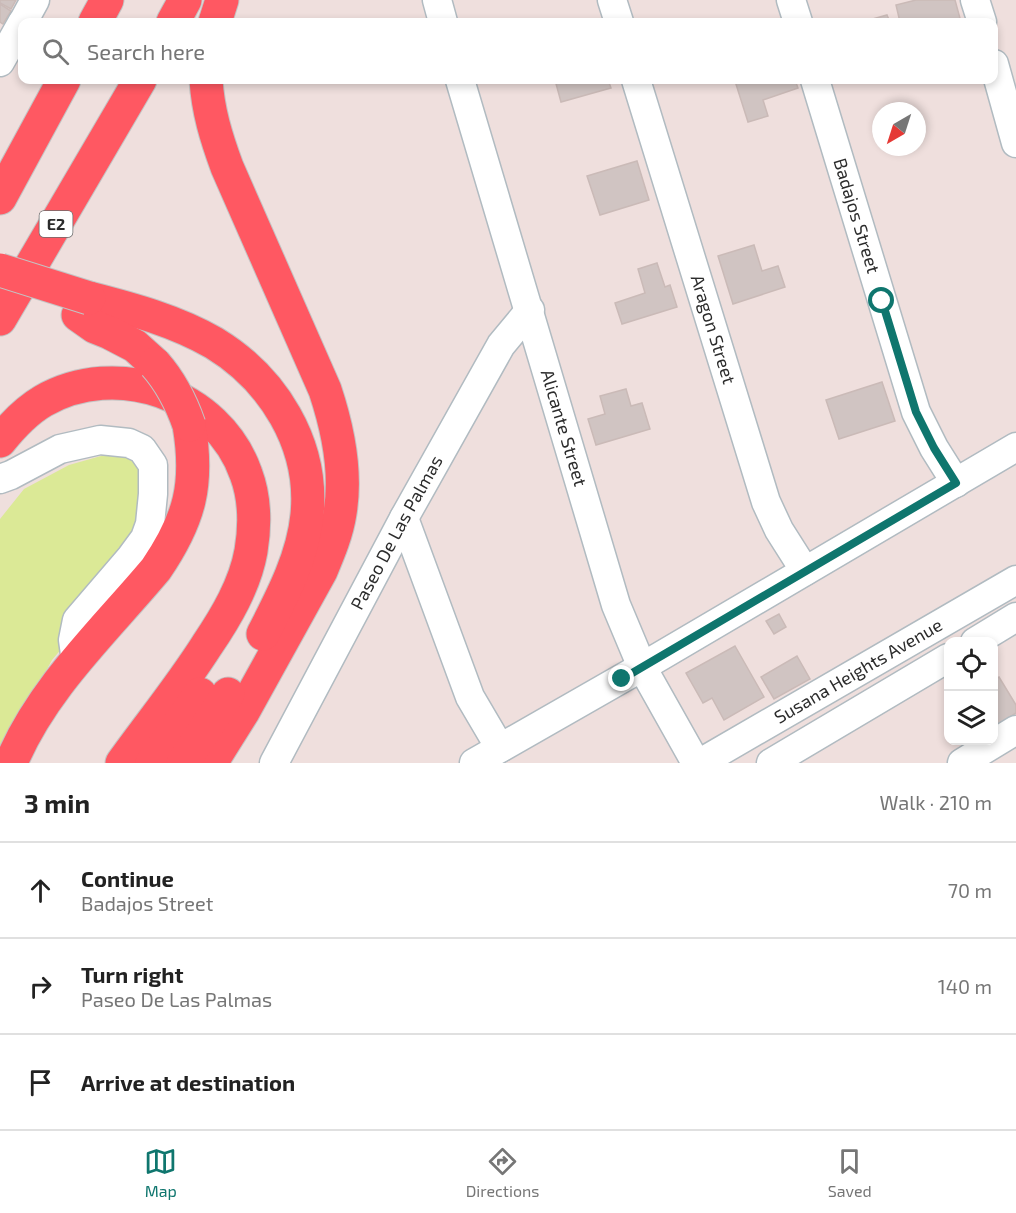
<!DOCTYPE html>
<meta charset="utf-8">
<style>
body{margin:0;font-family:"Exo 2",sans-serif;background:#f2f2f2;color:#222}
.controls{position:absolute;right:18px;bottom:18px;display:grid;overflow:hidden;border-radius:12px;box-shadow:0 3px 9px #0003}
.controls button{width:54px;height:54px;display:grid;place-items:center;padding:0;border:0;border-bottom:2px solid #e0e0e0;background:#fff;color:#222;font:30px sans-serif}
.compass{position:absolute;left:872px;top:102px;width:54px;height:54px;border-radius:50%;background:#fff;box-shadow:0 3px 9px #0003;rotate:219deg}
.stop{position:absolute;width:18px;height:18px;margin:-14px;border:4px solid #0f766e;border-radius:50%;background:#fff}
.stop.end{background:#0f766e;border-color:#fff;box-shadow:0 2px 6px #0008}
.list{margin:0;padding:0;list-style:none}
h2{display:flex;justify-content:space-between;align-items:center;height:78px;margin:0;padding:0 24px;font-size:26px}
h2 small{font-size:20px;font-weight:400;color:#767676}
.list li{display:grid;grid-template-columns:39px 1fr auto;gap:18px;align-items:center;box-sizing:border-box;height:96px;padding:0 24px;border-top:2px solid #e0e0e0}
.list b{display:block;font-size:22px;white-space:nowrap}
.list p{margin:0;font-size:20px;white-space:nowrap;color:#767676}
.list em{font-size:20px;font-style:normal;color:#767676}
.icon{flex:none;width:33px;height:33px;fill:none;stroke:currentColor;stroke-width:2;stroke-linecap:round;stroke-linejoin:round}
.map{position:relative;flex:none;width:1016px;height:763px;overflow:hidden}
.search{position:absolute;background:#fff;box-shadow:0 3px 9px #0003;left:18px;right:18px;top:18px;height:66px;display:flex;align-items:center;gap:15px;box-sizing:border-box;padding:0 21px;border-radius:12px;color:#767676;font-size:22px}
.sheet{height:366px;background:#fff}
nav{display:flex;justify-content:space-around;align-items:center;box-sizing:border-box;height:84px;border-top:2px solid #e0e0e0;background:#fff;font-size:16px;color:#767676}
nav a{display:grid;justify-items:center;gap:3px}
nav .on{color:#0f766e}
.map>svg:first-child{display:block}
</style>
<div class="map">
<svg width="1016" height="763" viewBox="0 0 1016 763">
<rect width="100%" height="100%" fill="#efdfdd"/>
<path fill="#dbe996" d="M108,454l29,6 19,23 -12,68 -92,109 -52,94v-235l24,-30 45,-24z"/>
<g fill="#d0c4c2" stroke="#cabab7" stroke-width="1.5">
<path d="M0,0h16l-5,9 -11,-6z"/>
<path d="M916,0h39l6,22h-61l-4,-17z"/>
<path d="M0,4l11,7 -8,13 -3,-2z"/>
<path d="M887,15l3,7h-28z"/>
<path d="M555,80h53l3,8 -50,14z"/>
<path d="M741,80h54l3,8 -35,12 5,16 -20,6 -13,-41z"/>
<path d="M637,161l12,39 -49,15 -13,-39z"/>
<path d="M754,245l8,26 16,-5 7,21 -52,17 -15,-48z"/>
<path d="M657,263l8,24 5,-2 7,22 -55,17 -7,-21 30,-10 -7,-24z"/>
<path d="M882,382l13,39 -56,18 -13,-39z"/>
<path d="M626,389l5,17 11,-3 8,26 -54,16 -8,-26 17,-5 -5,-18z"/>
<path d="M779,614l7,13 -12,7 -8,-13z"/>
<path d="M735,646l29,51 -40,23 -12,-22 -9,5 -17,-30z"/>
<path d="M797,656l13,23 -36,20 -13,-22z"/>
<path d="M999,677l17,28v8l-22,14v-47z"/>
</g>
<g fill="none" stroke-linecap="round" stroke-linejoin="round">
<g stroke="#b1bbc1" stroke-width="31">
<g id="minor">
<path d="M437,0l6,22"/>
<path d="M612,0l7,22"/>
<path d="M791,0l7,22"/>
<path d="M975,0l7,22"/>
<path d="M23,22l12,-22"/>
<path d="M0,62l22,-39"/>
<path d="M994,64l22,79"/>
<path id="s1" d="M460,80l156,525 26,62 54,96"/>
<path id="s2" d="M636,80l130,422 13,28 26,41"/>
<path id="s3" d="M815,80l101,332 18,36 22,35"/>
<path d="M0,479l11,-4 49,-26 40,-9 29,3 13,6 11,16v29l-3,30 -5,14 -14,19 -54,63 -4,20 3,21"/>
<path d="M404,518l66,179 30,51"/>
<path d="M975,642l41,-25"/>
<path id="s4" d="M274,763l130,-245 97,-173 29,-35"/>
<path d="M474,763l168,-96 374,-220"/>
<path id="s5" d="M700,763l316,-183"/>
<path d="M771,763l177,-105"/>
<path d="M962,763l54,-33"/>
</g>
</g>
<g stroke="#c4c4c4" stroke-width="35">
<g id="highway">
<path d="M95,22l12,-22"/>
<path d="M173,22l12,-22"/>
<path d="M215,22l7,-22"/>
<path d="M206,80c2,31 10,57 21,87l98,223c13,39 22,82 15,123 -3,20 -11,39 -19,58l-78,141 -32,51"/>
<path d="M0,198l64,-118"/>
<path d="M89,298c43,11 87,23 125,45 59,36 100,101 93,172 -4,42 -25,82 -44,119"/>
<path d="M78,315l17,12 15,6 25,13 20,18"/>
<path d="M0,319l140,-239"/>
<path d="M0,441c12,-15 26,-30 43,-40 73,-42 175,-8 203,73 9,24 9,53 5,77 -6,34 -25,66 -44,94 -26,41 -57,79 -85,118"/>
<path d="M11,763c31,-75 94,-133 145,-194 34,-50 43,-85 33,-144"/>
<path d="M152,763l48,-69"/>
<path d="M183,763l45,-69"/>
</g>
</g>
<use href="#minor" stroke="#fff" stroke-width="28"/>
<use href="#highway" stroke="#ff5862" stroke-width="33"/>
<g stroke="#c4c4c4" stroke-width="35" stroke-linecap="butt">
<g id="highway-bridge">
<path d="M0,270l89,28"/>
<path d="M155,364c16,18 26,38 34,61"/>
</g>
</g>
<use href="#highway-bridge" stroke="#ff5862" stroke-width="33"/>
</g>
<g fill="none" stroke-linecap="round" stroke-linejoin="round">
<path stroke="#0f766e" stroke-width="8" d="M622,679l334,-196 -22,-35 -18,-36 -34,-111"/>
</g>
<g text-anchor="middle" stroke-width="6" stroke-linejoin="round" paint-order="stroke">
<rect fill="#fff" stroke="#6b6b6b" stroke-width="1.5" x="39.5" y="211" width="33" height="26" rx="4.5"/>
<g font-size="16" font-weight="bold" fill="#2c2c2c">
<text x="56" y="230">E2</text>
</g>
<g font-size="18" fill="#2c2c2c" stroke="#fff">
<text dy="6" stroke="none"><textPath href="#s3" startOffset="142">Badajos Street</textPath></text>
<text dy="6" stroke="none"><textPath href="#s2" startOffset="261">Aragon Street</textPath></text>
<text dy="6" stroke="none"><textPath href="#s1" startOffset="363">Alicante Street</textPath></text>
<text dy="6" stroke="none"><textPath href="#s4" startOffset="261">Paseo De Las Palmas</textPath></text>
<text dy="6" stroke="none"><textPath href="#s5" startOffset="183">Susana Heights Avenue</textPath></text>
</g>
</g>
</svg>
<div class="controls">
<button><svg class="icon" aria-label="locate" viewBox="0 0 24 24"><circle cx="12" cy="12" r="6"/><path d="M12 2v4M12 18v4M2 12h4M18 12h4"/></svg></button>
<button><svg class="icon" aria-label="layers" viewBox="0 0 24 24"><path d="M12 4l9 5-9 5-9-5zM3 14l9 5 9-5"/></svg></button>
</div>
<svg class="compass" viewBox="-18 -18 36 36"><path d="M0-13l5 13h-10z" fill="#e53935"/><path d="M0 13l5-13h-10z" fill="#767676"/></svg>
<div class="stop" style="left:882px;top:301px"></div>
<div class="stop end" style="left:622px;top:679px"></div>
<div class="search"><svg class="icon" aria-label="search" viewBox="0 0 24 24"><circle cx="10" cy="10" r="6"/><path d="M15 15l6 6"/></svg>Search here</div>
</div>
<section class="sheet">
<h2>3 min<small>Walk · 210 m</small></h2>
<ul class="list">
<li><svg class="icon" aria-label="ahead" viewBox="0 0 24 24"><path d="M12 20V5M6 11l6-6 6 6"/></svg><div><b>Continue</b><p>Badajos Street</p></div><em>70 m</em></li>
<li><svg class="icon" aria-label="right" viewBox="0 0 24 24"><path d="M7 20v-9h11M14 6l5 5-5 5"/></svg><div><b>Turn right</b><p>Paseo De Las Palmas</p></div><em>140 m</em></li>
<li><svg class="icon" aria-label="arrive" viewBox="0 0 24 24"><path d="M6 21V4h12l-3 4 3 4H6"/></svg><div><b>Arrive at destination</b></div></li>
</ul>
</section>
<nav>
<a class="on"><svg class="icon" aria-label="map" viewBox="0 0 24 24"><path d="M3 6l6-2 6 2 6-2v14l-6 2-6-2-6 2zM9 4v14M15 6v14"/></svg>Map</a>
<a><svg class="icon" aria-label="directions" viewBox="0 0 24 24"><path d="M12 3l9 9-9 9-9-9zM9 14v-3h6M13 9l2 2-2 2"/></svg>Directions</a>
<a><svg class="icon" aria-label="saved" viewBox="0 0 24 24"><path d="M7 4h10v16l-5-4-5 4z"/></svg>Saved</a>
</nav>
